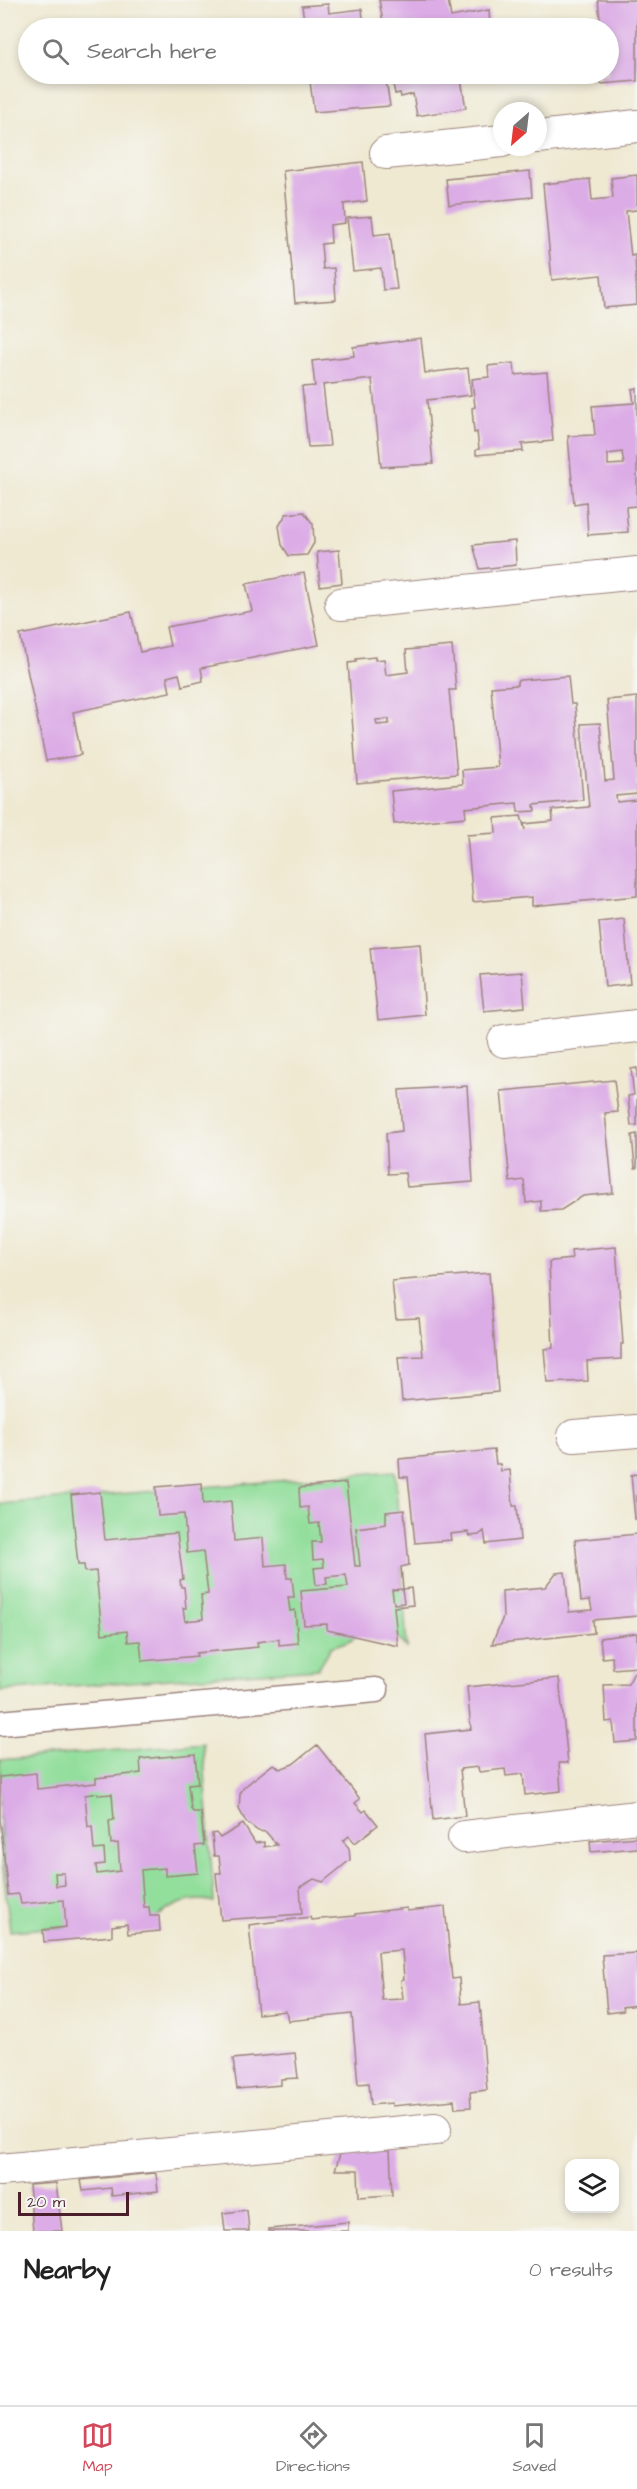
<!DOCTYPE html>
<style>
body{margin:0;font-family:"Architects Daughter",sans-serif;background:#f6f6f6;color:#222}
.controls{position:absolute;right:18px;bottom:18px;display:grid;overflow:hidden;border-radius:12px;box-shadow:0 3px 9px #0003}
.controls button{width:54px;height:54px;display:grid;place-items:center;padding:0;border:0;border-bottom:2px solid #e0e0e0;background:#fff;color:#222;font:30px sans-serif}
.compass{position:absolute;left:493px;top:102px;width:54px;height:54px;border-radius:50%;background:#fff;box-shadow:0 3px 9px #0003;rotate:208deg}
.scale{position:absolute;left:18px;bottom:15px;width:111px;box-sizing:border-box;padding-left:6px;border:3px solid #4a1f2b;border-top:0;font-size:16px;line-height:21px;white-space:nowrap;color:#4a1f2b;-webkit-text-stroke:4px #f6f6f2;paint-order:stroke}
.list{margin:0;padding:0;list-style:none}
h2{display:flex;justify-content:space-between;align-items:center;height:78px;margin:0;padding:0 24px;font-size:26px}
h2 small{font-size:20px;font-weight:400;color:#767676}
.icon{flex:none;width:33px;height:33px;fill:none;stroke:currentColor;stroke-width:2;stroke-linecap:round;stroke-linejoin:round}
.map{position:relative;flex:none;width:637px;height:2231px;overflow:hidden}
.search{position:absolute;background:#fff;box-shadow:0 3px 9px #0003;left:18px;right:18px;top:18px;height:66px;display:flex;align-items:center;gap:15px;box-sizing:border-box;padding:0 21px;border-radius:33px;color:#767676;font-size:22px}
.sheet{height:174px;background:#fff}
nav{display:flex;justify-content:space-around;align-items:center;box-sizing:border-box;height:84px;border-top:2px solid #e0e0e0;background:#fff;font-size:16px;color:#767676}
nav a{display:grid;justify-items:center;gap:3px}
nav .on{color:#d1495b}
.map>svg:first-child{display:block}
</style>
<div class="map">
<svg width="637" height="2231" viewBox="0 0 637 2231">
<rect width="100%" height="100%" fill="#f6f6f2"/>
<filter id="ink" filterUnits="userSpaceOnUse"><feTurbulence type="fractalNoise" baseFrequency=".0167" numOctaves="2"/><feDisplacementMap in="SourceGraphic" scale="12" xChannelSelector="R" yChannelSelector="G"/><feConvolveMatrix kernelMatrix="1 2 1 2 8 2 1 2 1" color-interpolation-filters="sRGB"/></filter>
<filter id="wash" filterUnits="userSpaceOnUse"><feTurbulence type="fractalNoise" baseFrequency=".008" numOctaves="4" result="noise"/><feDisplacementMap in="SourceGraphic" scale="24" xChannelSelector="R" yChannelSelector="G"/><feGaussianBlur stdDeviation="1.35" result="paint"/><feColorMatrix in="noise" values="0 0 0 0 0 0 0 0 0 0 0 0 0 0 0 0 0 1.4 0 .05"/><feComposite in="paint" operator="in"/></filter>
<g filter="url(#wash)">
<rect width="100%" height="100%" fill="#efe9d2"/>
<g fill="#92de9b" stroke="#6e7e63" stroke-width="1.5">
<path d="M395,1471l12,177 -9,-11 -34,-5 -16,9 -17,6 -13,22 -318,22v-187z"/>
<path d="M203,1743l11,159c-25,-7 -41,4 -62,18l-142,11 -10,-91v-80z"/>
</g>
<g id="blocks">
<g fill="#dcace6" fill-rule="evenodd">
<path d="M379,0h69l3,17 38,-7 1,18h-106z"/>
<path d="M598,0h39v81l-36,3 -1,-10h8v-46h-7z"/>
<path d="M328,4l1,9 33,-4 2,19h-59l-3,-22z"/>
<path d="M309,74h76l5,32 -76,6z"/>
<path d="M391,74h69l6,34 -49,8 -4,-22 -12,3 -1,-4 -5,1z"/>
<path d="M363,162l4,39 -23,3 1,19 -15,2 1,18 -10,1 2,25 11,-1 2,32 -41,3 -12,-132z"/>
<path d="M530,171l2,26 -83,8 -3,-26z"/>
<path d="M637,175v35l-11,1 5,45 4,-1 2,50 -33,3 -3,-33 -49,5 -9,-96 47,-5 2,21 21,-2 -2,-20z"/>
<path d="M372,216l2,19 16,-2 7,56 -14,1 -2,-22 -28,3 -6,-53z"/>
<path d="M421,338l4,35 43,-5 3,27 -44,5 6,64 -52,3 -9,-88 -49,6 7,61 -22,1 -6,-60 13,-1 -3,-25 42,-5 -1,-9z"/>
<path d="M514,363l1,12 32,-3 6,69 -31,3 1,7 -47,4v-5l3,-1 -2,-17 -3,1 -2,-25 3,-1 -3,-28 17,-2 -1,-11z"/>
<path d="M637,388v118l-11,1 2,25 -40,3 -2,-33 -12,2 -6,-68 27,-1 -3,-29 42,-3 -2,-14zM622,452l2,12 -16,1v-11z"/>
<path d="M304,512l9,12 1,19 -7,12 -18,1 -7,-11 -3,-19 7,-12z"/>
<path d="M515,541l1,24 -36,4 -7,-24z"/>
<path d="M339,550l3,33 -22,3 -3,-34z"/>
<path d="M304,573l15,72 -118,23 2,13 -21,5 -3,-12 -12,3 3,15 -97,20 8,43 -35,6 -26,-126 111,-23 9,40 30,-6 -4,-19 86,-16 -6,-27z"/>
<path d="M452,646l4,44h-7l8,84 -100,9 -9,-120 8,-1v-3l19,-2v3l9,-1 2,16 22,-3 -2,-22zM389,719v5l-12,1 -1,-5z"/>
<path d="M568,676l3,28h4l8,96 -49,5 1,6 -17,1 -1,-9 -52,5 1,9 -72,7 -3,-33 72,-7 -1,-14 36,-3 -7,-80 26,-2v-4l3,-1z"/>
<path d="M637,697v97l-21,2 1,6 20,-2v96l-105,10v-9l-59,5 -6,-67 29,-2 -1,-15 26,-2 4,14 -1,-6 29,-3 -1,-11 37,-3 -8,-83 19,-1 5,58 9,-1 -7,-80z"/>
<path d="M624,919l6,65 -25,3 -6,-65z"/>
<path d="M420,944l5,71 -47,5 -8,-72z"/>
<path d="M522,972l3,35 -41,4 -4,-36z"/>
<path d="M637,1068v57l-6,1 -3,-30 6,-1 -3,-26z"/>
<path d="M614,1080l4,32 -13,1 8,80 -30,3 -22,14 -20,1v-10l-15,2 -2,-23 -14,2 -9,-91z"/>
<path d="M467,1086l6,96 -66,5 -2,-14 -17,1 -2,-41 16,-2 -3,-41z"/>
<path d="M637,1134v34h-2l-3,-33z"/>
<path d="M616,1247l7,97h-2v15l-34,2 1,20 -41,2 -3,-34 9,-1 -4,-85 3,-2 20,-2 -1,-8z"/>
<path d="M489,1273l9,119 -96,9 -4,-44 25,-1 -4,-38 -23,1 -4,-38z"/>
<path d="M494,1450l2,14h4l1,7 9,-1 3,36h4l3,34 -34,4 -2,-13 -5,4 -9,1 -2,-4 -18,2 1,6 -36,3 -7,-66h-8l-1,-18z"/>
<path d="M637,1474v45h-2l-4,-44z"/>
<path d="M202,1483l1,21 28,-3 3,40 29,-3 2,28 21,-2 1,14h5l2,19h-6l2,14 5,-1 3,33 -19,2v-6l-22,3 1,5 -62,6 1,3 -55,5 -2,-20 -12,1 -1,-11 -25,3 -6,-63 -11,1 -1,-7h-6l-7,-70 29,-3 5,48 72,-7 6,46 -3,1 1,7h3l2,21h-3l2,13 18,-2 -2,-24 7,-1 -5,-43 -16,2 -3,-39 -26,2 -2,-29z"/>
<path d="M346,1483l9,83h5l-4,-38 30,-4v-12l18,-2 5,55 -8,2 2,22 8,-1 2,17 -19,2 4,39 -71,-16v-6l-23,1 -3,-34 47,-4 -2,-12 -20,2 1,7 -11,1 -2,-17 10,-1 -1,-8 -10,1 -1,-18h9l-2,-19 -9,1 -2,-17 -8,1 -1,-20zM402,1589l2,14 -10,1 -2,-14z"/>
<path d="M637,1534v82l-44,4 1,13 -102,11 11,-27 -1,-26 43,-4 11,-14 9,-1 4,40 23,-2 -2,-10 -9,1 -6,-61z"/>
<path d="M637,1633v108l-22,2 -2,-22 -7,1 -2,-37 24,-1 9,-17 -24,2 -1,-12 -10,1 -2,-20z"/>
<path d="M559,1678l9,85h-9l2,28 -36,4 -2,-21 -17,2 -1,-7 -26,3 -1,-5 -18,2 5,47 -32,4 -8,-86 46,-5 -4,-42z"/>
<path d="M317,1745l43,54 -5,4 8,9 3,-2 12,15 -23,18 -6,-7 -6,5 6,7 1,12 -27,22 -9,-3 -14,8 2,27 -81,6 -5,-47h5l-2,-17h-5l-2,-22 4,-1 4,5 23,-14 12,19 9,-1v5l13,-2 -11,-13 -8,-1 -12,-9 -7,-13 1,-15 4,-7 28,-22 2,-1 6,5 13,-5z"/>
<path d="M195,1754l3,30 -10,1 3,24 2,3h8l3,33 -9,1 3,27 -33,3v-8l-24,2 3,37h5l1,9h9l1,15 -32,3 -1,-10 -15,2v10l-68,6 -1,-12 23,-3 -2,-27 -43,4 -2,-10 -11,1 -8,-77v-41l36,-4 1,16 59,-6v-5l45,-5 -1,-14zM98,1793v2l14,-1 2,26 -5,1 2,23 7,-1 2,28 -23,3 -1,-9 9,-1 -1,-15 -10,1 -2,-24 -4,1 -3,-32zM55,1873h9l1,12 -9,1z"/>
<path d="M637,1837v11l-46,4 -1,-11z"/>
<path d="M445,1907l7,72 7,-1 2,26 19,-2 7,88 -17,2 1,15 -16,1 -1,-8 -62,6v-3l-21,2 -2,-22 -11,1 -6,-70 -64,7 -2,-10 -28,3 -9,-89 61,-8 1,3 44,-4v-2l52,-6v3zM402,1950l2,29 -3,1 2,19 -21,1 -4,-48z"/>
<path d="M637,1953v52l-15,2 1,4 -16,2 -5,-58z"/>
<path d="M295,2053l3,25 -17,1v6l-44,4 -4,-30z"/>
<path d="M390,2149l2,46 -33,2 -1,-27h-23l5,-16z"/>
<path d="M154,2173l2,1 2,17 -46,5 -1,-8 -28,3 -2,-11z"/>
<path d="M56,2183l6,48h-29l-4,-46z"/>
<path d="M247,2210l2,21h-24l-2,-18z"/>
<path d="M348,2222v9h-79v-2z"/>
</g>
</g>
</g>
<g filter="url(#ink)">
<use href="#blocks" fill-opacity="0" stroke="#9c847e" stroke-width="1.5"/>
<g fill="none" stroke-linecap="round" stroke-linejoin="round">
<g stroke="#9c847e" stroke-width="27">
<path id="pedestrian" d="M0,1723l376,-33"/>
</g>
<g stroke="#9c847e" stroke-width="34">
<g id="minor">
<path d="M538,137l99,-11"/>
<path d="M386,153l116,-12"/>
<path d="M341,604l296,-31"/>
<path d="M504,1041l133,-15"/>
<path d="M574,1436l63,-5"/>
<path d="M464,1837l173,-20"/>
<path d="M0,2170l435,-41"/>
</g>
</g>
<use href="#pedestrian" stroke="#fff" stroke-width="24"/>
<use href="#minor" stroke="#fff" stroke-width="32"/>
</g>
</g>
</svg>
<div class="controls">
<button><svg class="icon" aria-label="layers" viewBox="0 0 24 24"><path d="M12 4l9 5-9 5-9-5zM3 14l9 5 9-5"/></svg></button>
</div>
<svg class="compass" viewBox="-18 -18 36 36"><path d="M0-13l5 13h-10z" fill="#e53935"/><path d="M0 13l5-13h-10z" fill="#767676"/></svg>
<div class="scale">20 m</div>
<div class="search"><svg class="icon" aria-label="search" viewBox="0 0 24 24"><circle cx="10" cy="10" r="6"/><path d="M15 15l6 6"/></svg>Search here</div>
</div>
<section class="sheet">
<h2>Nearby<small>0 results</small></h2>
<ul class="list">
</ul>
</section>
<nav>
<a class="on"><svg class="icon" aria-label="map" viewBox="0 0 24 24"><path d="M3 6l6-2 6 2 6-2v14l-6 2-6-2-6 2zM9 4v14M15 6v14"/></svg>Map</a>
<a><svg class="icon" aria-label="directions" viewBox="0 0 24 24"><path d="M12 3l9 9-9 9-9-9zM9 14v-3h6M13 9l2 2-2 2"/></svg>Directions</a>
<a><svg class="icon" aria-label="saved" viewBox="0 0 24 24"><path d="M7 4h10v16l-5-4-5 4z"/></svg>Saved</a>
</nav>
